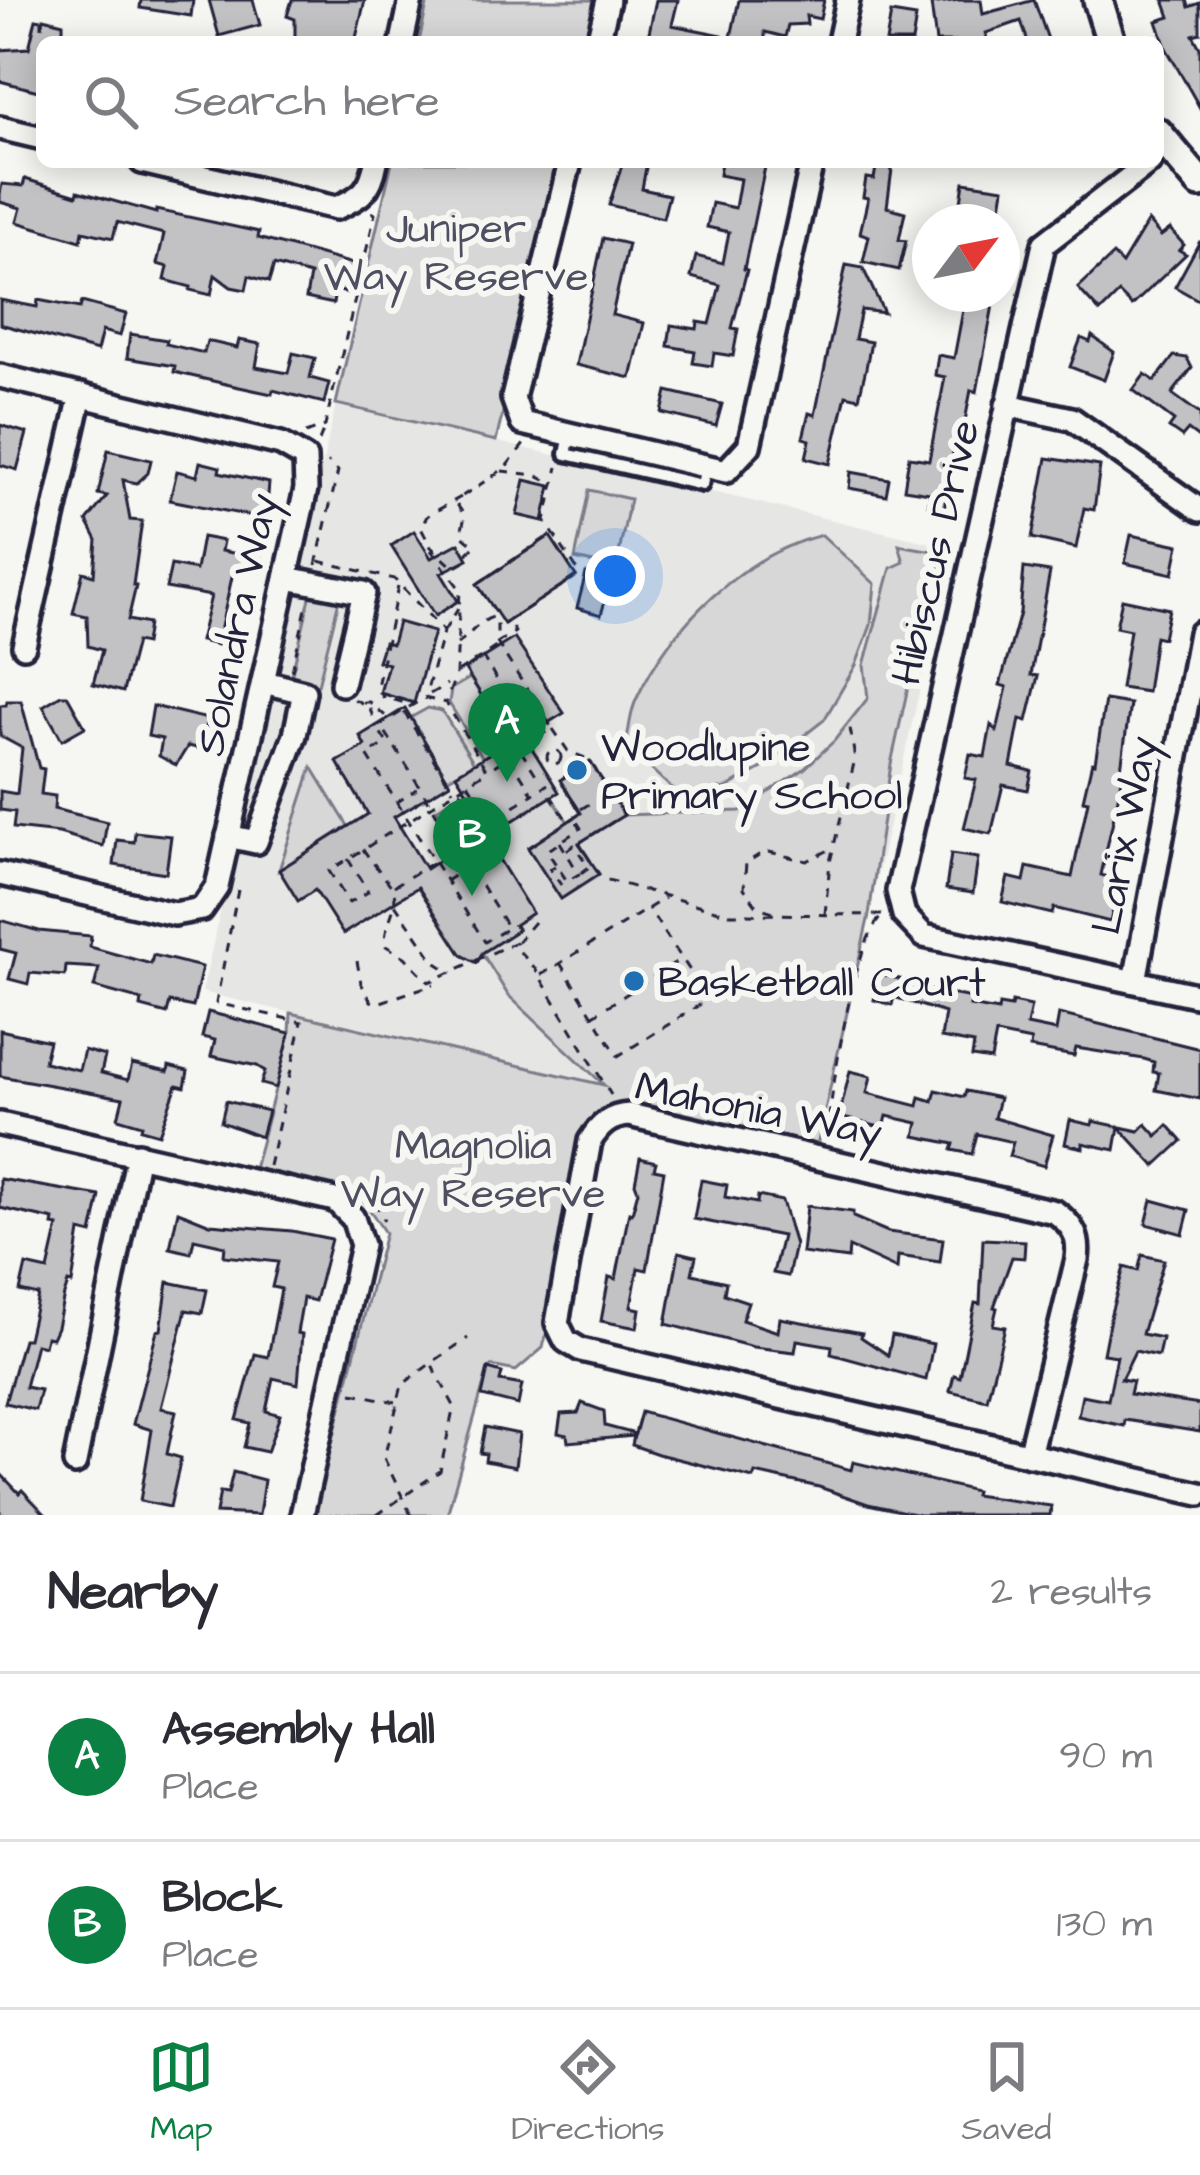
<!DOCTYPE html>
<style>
body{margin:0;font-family:"Architects Daughter",sans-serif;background:#f7f7f7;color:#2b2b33}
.compass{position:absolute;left:912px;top:204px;width:108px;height:108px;border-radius:50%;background:#fff;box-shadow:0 6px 30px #0003;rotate:58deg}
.you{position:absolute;left:615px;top:576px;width:42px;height:42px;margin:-30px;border:9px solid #fff;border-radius:50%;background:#1a73e8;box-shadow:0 0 0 18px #1a73e833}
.badge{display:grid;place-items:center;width:78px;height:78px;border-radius:50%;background:#0b8043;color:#fff;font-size:39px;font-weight:700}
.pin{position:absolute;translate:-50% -99px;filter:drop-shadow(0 3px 6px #0008)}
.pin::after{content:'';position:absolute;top:63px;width:42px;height:36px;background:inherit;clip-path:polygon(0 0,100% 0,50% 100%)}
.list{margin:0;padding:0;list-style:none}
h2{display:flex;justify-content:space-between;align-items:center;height:156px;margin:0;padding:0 48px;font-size:51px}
h2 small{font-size:39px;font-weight:400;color:#7c7c81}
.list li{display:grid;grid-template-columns:78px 1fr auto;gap:36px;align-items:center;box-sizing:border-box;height:168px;padding:0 48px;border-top:3px solid #e1e1e2}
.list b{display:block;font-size:45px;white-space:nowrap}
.list p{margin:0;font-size:39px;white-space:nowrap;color:#7c7c81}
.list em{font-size:39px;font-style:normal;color:#7c7c81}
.icon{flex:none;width:66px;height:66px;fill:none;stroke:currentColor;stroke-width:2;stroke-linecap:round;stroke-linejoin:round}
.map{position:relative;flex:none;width:1200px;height:1515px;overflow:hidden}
.search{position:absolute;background:#fff;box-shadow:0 6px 30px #0003;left:36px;right:36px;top:36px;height:132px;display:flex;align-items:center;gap:30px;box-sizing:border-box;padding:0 42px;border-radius:18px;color:#7c7c81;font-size:45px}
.sheet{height:492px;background:#fff}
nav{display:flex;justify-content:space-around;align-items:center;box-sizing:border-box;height:168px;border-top:3px solid #e1e1e2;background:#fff;font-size:33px;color:#7c7c81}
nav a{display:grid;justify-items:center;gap:6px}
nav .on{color:#0b8043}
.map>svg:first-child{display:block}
</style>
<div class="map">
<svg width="1200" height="1515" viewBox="0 0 1200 1515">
<rect width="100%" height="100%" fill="#f6f6f2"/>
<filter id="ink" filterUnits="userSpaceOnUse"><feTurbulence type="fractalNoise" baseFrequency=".00833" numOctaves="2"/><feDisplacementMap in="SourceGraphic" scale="24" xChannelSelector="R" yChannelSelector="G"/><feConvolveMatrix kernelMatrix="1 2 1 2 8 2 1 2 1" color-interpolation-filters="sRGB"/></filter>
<g filter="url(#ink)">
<path fill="#e6e6e4" d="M336,404l616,144 -134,588 -616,-144z"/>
<g fill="#d7d7d7" stroke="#7c7c89" stroke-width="3">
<path d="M428,0h174l-10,42h-173z"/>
<path d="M392,162h171l-67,279 -160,-37z"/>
<path d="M589,490l41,9 -14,69 -41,-9z"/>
<path d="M822,535l53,49 -4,41 -15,40 -32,55 -60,47 -38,21 -47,7 -53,-49c3,-15 4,-33 10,-46 34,-74 107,-146 186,-165z"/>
<path d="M899,545l45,8 -26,89 -27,122 -22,151 -55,244 -196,-39 -27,21 -48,207 -27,23 -25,-5 -3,3 -41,146h-133l71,-282 -25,-38 -106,-26 36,-136 1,-20 313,72 -96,-90 -26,-42 35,-23 -35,-98 11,1 58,-37 17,26 -40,26 33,51 38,-24 -20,-32 45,-28 116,-4 64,-42 30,-28 34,-43 -4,-33 27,-97 13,-6z"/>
<path d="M312,589l28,7 -22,89 -27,-7z"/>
<path d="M470,678l40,63 -27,17 -34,-55 2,-14z"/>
<path d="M428,708l14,3 32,52 -27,16 -37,-61z"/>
<path d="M312,767l36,59 -69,44z"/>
<path d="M458,795l22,33 -21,14 -22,-33z"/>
</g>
<g fill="#c2c2c4" stroke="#22223b" stroke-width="3">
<path d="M141,0h52l-2,16 -51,-8z"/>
<path d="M209,0h44l7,25 -41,11z"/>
<path d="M292,0h73l-10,42h-60v-23l-8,-3z"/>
<path d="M656,0h22l-6,25 50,10 -1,7h-74z"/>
<path d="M739,0h85l-4,19 -14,-3 1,8 -19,1 -3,12 -20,-5v10h-35z"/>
<path d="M959,0h22l2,14 51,-14 15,42h-21l-7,-21 -35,12 1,9h-51l-5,-38z"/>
<path d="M1164,0h23l2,7 11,-4v30l-7,2 7,13v60l-34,-60 -9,-27 13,-4z"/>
<path d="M891,13l25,4 -4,25h-26z"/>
<path d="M44,18l19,5v6l-3,13h-18v50l-42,-11v-31l29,-2 7,-29 6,1v7z"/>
<path d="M623,162h24l-5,27 27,6 -6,23 -54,-13z"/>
<path d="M721,162h45l-22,107 3,1 -15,58 6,1 -5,27 -19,-3 -2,13 -19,-3 2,-12 -27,-5 3,-21 26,4 1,-7 12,2 10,-39 -29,-8 5,-21 27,7 6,-31 -22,-5 5,-24 23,5 5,-29 -21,-4z"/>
<path d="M877,162h16l-6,45 18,5 -6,28 7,1 -7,29 -36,-8 6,-26 -9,-3 8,-35 -5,-1 3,-19 8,1z"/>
<path d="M25,179l52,16 1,-4 78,22v-3l103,22 -1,6 99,27 -5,29 -17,-4 -2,14 -27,-6 4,-23 -36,-10 -5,17 -20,-6 -3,14 -15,-3 -16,-12 -4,20 -21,-5 1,-3 -26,-7 3,-13 -11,-3 7,-30 -47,-12 -4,16 -30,-7 -2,10 -64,-19 4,-14 -21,-6v-8l2,-10 21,2z"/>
<path d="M964,182l40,6 -4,25 -40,-5z"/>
<path d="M1148,221l13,15 9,-7 14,16 -5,5 7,4 -54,52 -13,-13 -19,19 -22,-24 35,-33 9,9z"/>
<path d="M603,238l25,6 -16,71 32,8 -13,55 -55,-13z"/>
<path d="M1200,241v60l-25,-14z"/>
<path d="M846,265l17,3 21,45 -23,-3 -6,29 16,3 -5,26 -7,30 -13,-3 -16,69 -24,-6 4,-18 -7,-2 6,-25 6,2z"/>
<path d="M966,294h29l-18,98 -6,-2 -11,57 -6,-1 -10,64 -16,-3 2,-14 -26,-4 5,-32 20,3 16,-83 -10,-2 3,-20 16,3z"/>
<path d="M0,300l37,7 1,-7 42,8 2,-6 44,12 -6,22 -18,-5 -5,20 -97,-27z"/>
<path d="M130,334l37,6 -1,4 38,9 3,-12 30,7 2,-8 21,4 -4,23 32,6 5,-20 22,5 -5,20 19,5 -5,20 -51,-13 -1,4 -42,-9 -56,-13 1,-6 -48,-8z"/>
<path d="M1092,336l22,16 -10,28 -34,-13 11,-29 9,4z"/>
<path d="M1174,356l13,2 5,10 -20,26 28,20v25l-12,-9 -6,7 -13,-9 5,-7 -41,-31 12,-16 10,7z"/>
<path d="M667,391l55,13 -6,22 -54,-13z"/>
<path d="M0,425l27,8 -10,37 -17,-5z"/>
<path d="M108,450l43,10 -3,13 -11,10 -14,-3 7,40 12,1 -9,64 3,1 -8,34 20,4 -3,20 -9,-2 -13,50 -30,-8 9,-34 -14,-4 -1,-30 -14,-3 10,-41 11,3 3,-35 -10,-19 20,-25 -9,-2z"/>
<path d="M1047,458l53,8 -6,44 -10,-2 -8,40 -44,-10z"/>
<path d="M200,462l20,5 -1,5 50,11 -3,36 -96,-19 7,-29 20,5z"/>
<path d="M851,472l38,7 -3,16 -37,-7z"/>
<path d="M525,480l26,6 -8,35 -26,-6z"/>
<path d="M414,531l17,27 28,-15 9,16 -27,14 17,28 -23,15 -44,-70z"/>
<path d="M1131,535l48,10 -6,29 -48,-11z"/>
<path d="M550,536l26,40 -72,48 -27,-40z"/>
<path d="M202,537l21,4 -2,10 41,7 -2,14 -26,-4 -17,77 -17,-4 11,-45 -45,-8 5,-23 25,5z"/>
<path d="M1024,568l26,4 -19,103 7,1 -11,45 -7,-2 -9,47 21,5 -4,19 -25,-5 -12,49 -27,-6 12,-48 -11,-2 5,-24 15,3 6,-32 6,6 10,-44 -7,-2 20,-72z"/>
<path d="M586,573l25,7 -10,35 -24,-7z"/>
<path d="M1122,599l47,10 -6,29 -8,-2 -8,56 -26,-4 9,-58 -14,-3z"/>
<path d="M398,622l36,10 -20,71 -34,-10 8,-29 -10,-3 6,-19 8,2z"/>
<path d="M514,638l50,75 -39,24 34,55 -66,41 -37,-59 54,-33 -45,-72z"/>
<path d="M61,695h6l18,32 -23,13 -19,-34z"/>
<path d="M1105,700l25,4 -9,65 3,1 -23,105 11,3 -5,25 7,2 -4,17 -56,-14 -2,6 -50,-12 6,-25 16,4 3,-14 45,10 16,-76 -5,-1 9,-38 3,1z"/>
<path d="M7,701h14l18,67 5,1 -3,25 14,2 -1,13 53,13 -4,24 -44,-13 -46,-5 2,-16 -15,-2v-19l17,3 5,-46 -22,-12v-31h6z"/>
<path d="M153,706l55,13 -7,30 -13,-3 -12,19 -17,-9 3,-17 -14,-3z"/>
<path d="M405,708l45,75 -56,34 32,52 56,-37 50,81 -18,12 4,5 -36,23 -5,10 -15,-8 -44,-68 -75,47 -28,-44 -17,11 -19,-31 89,-56 -31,-52 28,-16 -5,-10z"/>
<path d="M590,761l34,54 -45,28 20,31 -38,25 -33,-51 53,-35 -21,-33z"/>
<path d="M135,832l36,4 -5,37 -52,-8 3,-25 17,2z"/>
<path d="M951,854l27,4 -5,35 -27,-4z"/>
<path d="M0,920l39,11 52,5 -1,11 61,17 2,-9 49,12 -9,40 -23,-5 -3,12 -26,-7 1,-7 -48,-13 5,-19 -33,-2 -1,10 -35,-3 -2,11 -19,-5 7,-26 -16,-4z"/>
<path d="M880,974l39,10 -1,4 54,10 -2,8 28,5 1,-6 12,2 1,-5 19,4 -4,19 29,6 3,-17 141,35v50l-44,-9 3,-17 -6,-1 1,-10 -10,-3 -68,-11 -2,8 -44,-8 1,-7 -35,-7 -5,26 -19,-3 2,-13 -33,-6 4,-25 -51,-16 -2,8 -18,-5z"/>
<path d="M208,1012l82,21 -14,55 -15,-4 4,-13 -8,-5 -46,-10 4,-16 -13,-3z"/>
<path d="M0,1030l49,11 -5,21 35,8 5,-20 21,6 -4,17 27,7 4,-16 36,8 1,-6 19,5 -3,16 -8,-2 -18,49 -18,-5 1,-4 -24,-7 5,-20 -123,-22z"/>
<path d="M850,1071l21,5 -4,17 51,13 2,-9 13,4 3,-11 28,7 2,-6 33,7 -5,20 59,17 -9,31 -35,-10 4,-14 -36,-8 -5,20 -20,-4 2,-6 -39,-8 3,-13 -31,-7 -3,12 -45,-11z"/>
<path d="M226,1101l42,10 -7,26 -40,-15z"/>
<path d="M1070,1120l22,5 1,-4 46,10 7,-7 11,12 11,-11 14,16 -27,25 -36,-39 -4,23 -32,-7v5l-18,-4z"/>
<path d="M640,1158l16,4 -2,7 10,2 -17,99 -9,-2 -7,39 9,2 -3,19 -36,-7 8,-44 7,2 13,-67 3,1 6,-22 -3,-8z"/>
<path d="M0,1179l100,17 -8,38 -12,-3 -8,53 -4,-1 -4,12 -7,32 -5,11 -6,-1 -2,9 -8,-2 -11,43 15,3 -5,20 -30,-7 18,-64h5l10,-44 -18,-4 6,-26 22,5 10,-44 -5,-1 1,-5 -54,-12z"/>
<path d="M701,1180l26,5 -2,12 32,6 1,-7 24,5 13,44 -7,31 -15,-3 9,-37 -88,-17z"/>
<path d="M1152,1200l37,10 -6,24 -37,-10z"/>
<path d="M807,1206l46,6v5l35,15 55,7 -3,23 -42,-6 -1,13 -48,-22 -1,12 -46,-6z"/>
<path d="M178,1211l32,13 82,7 39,8 -16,62 -12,-3 -6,35 5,1 -4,50 -25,-6 -7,33 14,4 -13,37 -23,-5 6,-24 -13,-3 18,-66 13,3 13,-68 -9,-2 6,-25 -54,-6 1,-10 -31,-7 -3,14 -21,-5z"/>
<path d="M983,1239l42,2 -1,17 -12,-1 -18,50 3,1 -4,17 12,2 -18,73 -37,-9 4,-16 6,2 15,-74 5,1z"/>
<path d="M679,1252l17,4 -4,18 34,8 -2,12 24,8 -6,18 36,12 2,-14 82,15 -1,4 27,18 4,-20 41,9 -7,36 -95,-26 1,-8 -35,-6 -2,12 -42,-5 -87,-23z"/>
<path d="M1142,1255l22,5 -22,74 20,4 -4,18 -23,-5 -14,28 12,2 -3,13 70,11v27l-75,-12 -1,6 -46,-10 4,-21 26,5 9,-44 -14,-2 8,-41 13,-46 14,4z"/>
<path d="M168,1282l39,8 -5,23 -16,-3 -25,98 15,3 -9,43 14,4 -11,49 -30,-6 12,-71 -19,-6 24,-93 4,-1z"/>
<path d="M488,1369l14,4 -2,8 22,4 -4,20 -36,-9z"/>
<path d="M582,1403l22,8 1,15 30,8 6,-22 210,58 2,-8 122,29 -1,4 77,11 -1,9h-131l-51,-11 -49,-17 -64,-14 -2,5 -95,-24 -26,-9 2,-9 -66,6 -1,-7 -9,-2 3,-19 17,-1z"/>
<path d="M485,1427l34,7 -4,33 -30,-6 1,-7 -6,-1z"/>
<path d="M233,1472l31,8 -5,35 -43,-2 4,-21 8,1z"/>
<path d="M0,1473l19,20 3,-3 24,25h-46z"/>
</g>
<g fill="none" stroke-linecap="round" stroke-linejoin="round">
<g stroke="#22223b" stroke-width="20">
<path id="lane" d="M570,435l-4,19 136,31 4,-19"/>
</g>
<g stroke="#22223b" stroke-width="30">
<g id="street">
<path d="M402,42l9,-42"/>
<path d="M598,42l10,-42"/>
<path d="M839,42l9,-42"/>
<path d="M0,128l42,10"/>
<path d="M142,162l194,46c26,-11 35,-18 40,-46"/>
<path d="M570,162l-57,236 9,25 204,48 23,-25 63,-284"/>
<path d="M1150,162l-106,82 -146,647 6,24 20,21 276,60"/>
<path d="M0,376l281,68 24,14 1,31 -89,398 -15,22 -28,5 -174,-40"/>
<path d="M1007,405l65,14 128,91"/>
<path d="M287,578l77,15 -22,91"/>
<path d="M24,646l57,-251"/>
<path d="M228,836l28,6 39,-107 9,-43 -40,-10"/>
<path d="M1135,981l65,-348"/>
<path d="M0,1124l335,76 18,18 9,27 -60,270"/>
<path d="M1029,1455l48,-196c3,-22 -4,-34 -22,-47l-426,-97c-19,1 -29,10 -39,26l-33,182 9,18 15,9c206,49 413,97 619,144"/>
<path d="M75,1463l63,-309"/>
</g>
</g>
<g stroke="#22223b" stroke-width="36">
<g id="secondary">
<path d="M1098,0l13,42"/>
<path d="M1158,133l42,50"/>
</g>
</g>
<g stroke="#22223b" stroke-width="3" stroke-dasharray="9 9" stroke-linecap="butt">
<path d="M306,433l19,-7 50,-212 -3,-2"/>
<path d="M319,441l6,-15"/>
<path d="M502,471l33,4 19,9"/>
<path d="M461,497l-34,19 -6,12 10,19 23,21 13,-7 1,-8 7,-7 -14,-12 4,-18 -7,-10 3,-9 44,-29 20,-25"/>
<path d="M431,550l29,39 -4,85 -10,28"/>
<path d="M319,561l75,18 47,49 2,4 -18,65"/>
<path d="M316,565l22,-94 -10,-9"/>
<path d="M398,586l-21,101 6,10 30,8"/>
<path d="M507,622l-3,2 -27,-40 73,-49"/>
<path d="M444,631l14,-22"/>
<path d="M497,643l18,-11 -7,-11 72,-47 -35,-53 13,-54"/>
<path d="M457,644c12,-8 22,-23 36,-27l4,6v20l55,85 -64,42"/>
<path d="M482,656l52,83"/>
<path d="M292,671l15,-67"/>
<path d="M458,672l41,-27"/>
<path d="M430,694l17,-10"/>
<path d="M354,699l15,8 8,20"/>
<path d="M363,702h6l20,17"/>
<path d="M404,712l49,78"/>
<path d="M553,729l15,22 22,9"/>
<circle cx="554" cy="757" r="7"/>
<path d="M521,751l16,25 -5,3"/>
<path d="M510,758l23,36 15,-10"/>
<path d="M468,783l23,38 42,-27"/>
<path d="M460,790l26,43"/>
<path d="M396,803l21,-14"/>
<path d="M581,809l27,-17"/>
<path d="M560,842l19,32 -12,7 -20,-30 34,-23 -6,-9"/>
<path d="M457,848l25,-16 11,1 58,-37 17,26 13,-9 -21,-33 30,-19 34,54 -45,28 22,35 129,36 154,1"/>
<path d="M363,849c6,10 27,34 30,40 8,19 -12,38 -7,57l19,11 24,25 89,-41"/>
<path d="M567,850l7,-5 15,22 -8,6"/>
<path d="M348,859l20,33 -19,11 -20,-32c53,-33 105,-67 158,-100l-41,-68 -22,-5 -47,29 10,16 -20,12 118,187 23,-14 -127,-203"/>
<path d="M555,866l-5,3 11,16"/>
<path d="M446,881l21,-14"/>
<path d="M394,886l38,-23"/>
<path d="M238,890l-22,113 86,19 -33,144"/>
<path d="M395,904l40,58 17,11"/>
<path d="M773,912l-15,-5 -14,-19 2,-25 19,-12 42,10 24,-12"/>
<path d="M825,914l5,-52 25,-103 -5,-31"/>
<path d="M534,922l-16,19 1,10 15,16 77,128"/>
<path d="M357,961l4,22 10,18 7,2 56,-19"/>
<path d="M560,963l58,93 91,-57 -61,-91"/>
<path d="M541,975l124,-77"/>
<path d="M592,1016l88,-56"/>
<path d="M826,1136c7,-46 26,-192 56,-220"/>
<path d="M358,1193l19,13 7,14"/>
<path d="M352,1393l44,9"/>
<path d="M377,1515l63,-44 14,-65 -23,-43 37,-25"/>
<path d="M411,1515l-27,-57 18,-73 28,-21"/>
</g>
<use href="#lane" stroke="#f6f6f2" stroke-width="10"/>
<use href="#street" stroke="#f6f6f2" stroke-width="21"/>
<use href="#secondary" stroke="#f6f6f2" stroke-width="27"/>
</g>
</g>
<g fill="#1f6fb2" stroke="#f6f6f2" stroke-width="4.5">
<circle cx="577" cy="770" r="12"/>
<circle cx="634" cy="981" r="12"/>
</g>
<g text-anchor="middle" stroke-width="12" stroke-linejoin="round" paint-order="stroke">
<g font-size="42" fill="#4f4f62" stroke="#f6f6f2">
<text x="456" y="242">Juniper<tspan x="456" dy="48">Way Reserve</tspan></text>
<text x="473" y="1159">Magnolia<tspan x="473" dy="48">Way Reserve</tspan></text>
</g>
<g font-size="42" fill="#22223b" stroke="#f6f6f2">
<text transform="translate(934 552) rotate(-77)" y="15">Hibiscus Drive</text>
<text transform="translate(235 624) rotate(-78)" y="15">Solandra Way</text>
<text transform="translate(1123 835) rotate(-79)" y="15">Larix Way</text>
<text transform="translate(759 1108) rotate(11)" y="15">Mahonia Way</text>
</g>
<g font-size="42" fill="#22223b" stroke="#f6f6f2" text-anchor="start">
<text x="601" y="761">Woodlupine<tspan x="601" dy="48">Primary School</tspan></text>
<text x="658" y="996">Basketball Court</text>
</g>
</g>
</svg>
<svg class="compass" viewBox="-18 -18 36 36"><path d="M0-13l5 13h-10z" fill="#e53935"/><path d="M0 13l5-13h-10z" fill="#7c7c81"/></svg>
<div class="you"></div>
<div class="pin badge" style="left:507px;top:782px">A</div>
<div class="pin badge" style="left:472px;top:896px">B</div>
<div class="search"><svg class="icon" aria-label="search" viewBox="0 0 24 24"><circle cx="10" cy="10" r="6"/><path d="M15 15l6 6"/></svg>Search here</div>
</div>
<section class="sheet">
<h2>Nearby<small>2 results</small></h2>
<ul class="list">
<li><span class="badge">A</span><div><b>Assembly Hall</b><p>Place</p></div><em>90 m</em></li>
<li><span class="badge">B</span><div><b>Block</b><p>Place</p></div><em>130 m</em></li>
</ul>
</section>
<nav>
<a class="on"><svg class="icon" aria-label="map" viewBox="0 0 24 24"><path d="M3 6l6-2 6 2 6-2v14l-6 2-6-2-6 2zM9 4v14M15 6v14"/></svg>Map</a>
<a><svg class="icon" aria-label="directions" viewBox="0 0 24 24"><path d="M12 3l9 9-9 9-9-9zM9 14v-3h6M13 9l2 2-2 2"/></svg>Directions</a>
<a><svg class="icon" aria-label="saved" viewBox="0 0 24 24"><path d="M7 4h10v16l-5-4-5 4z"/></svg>Saved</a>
</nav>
